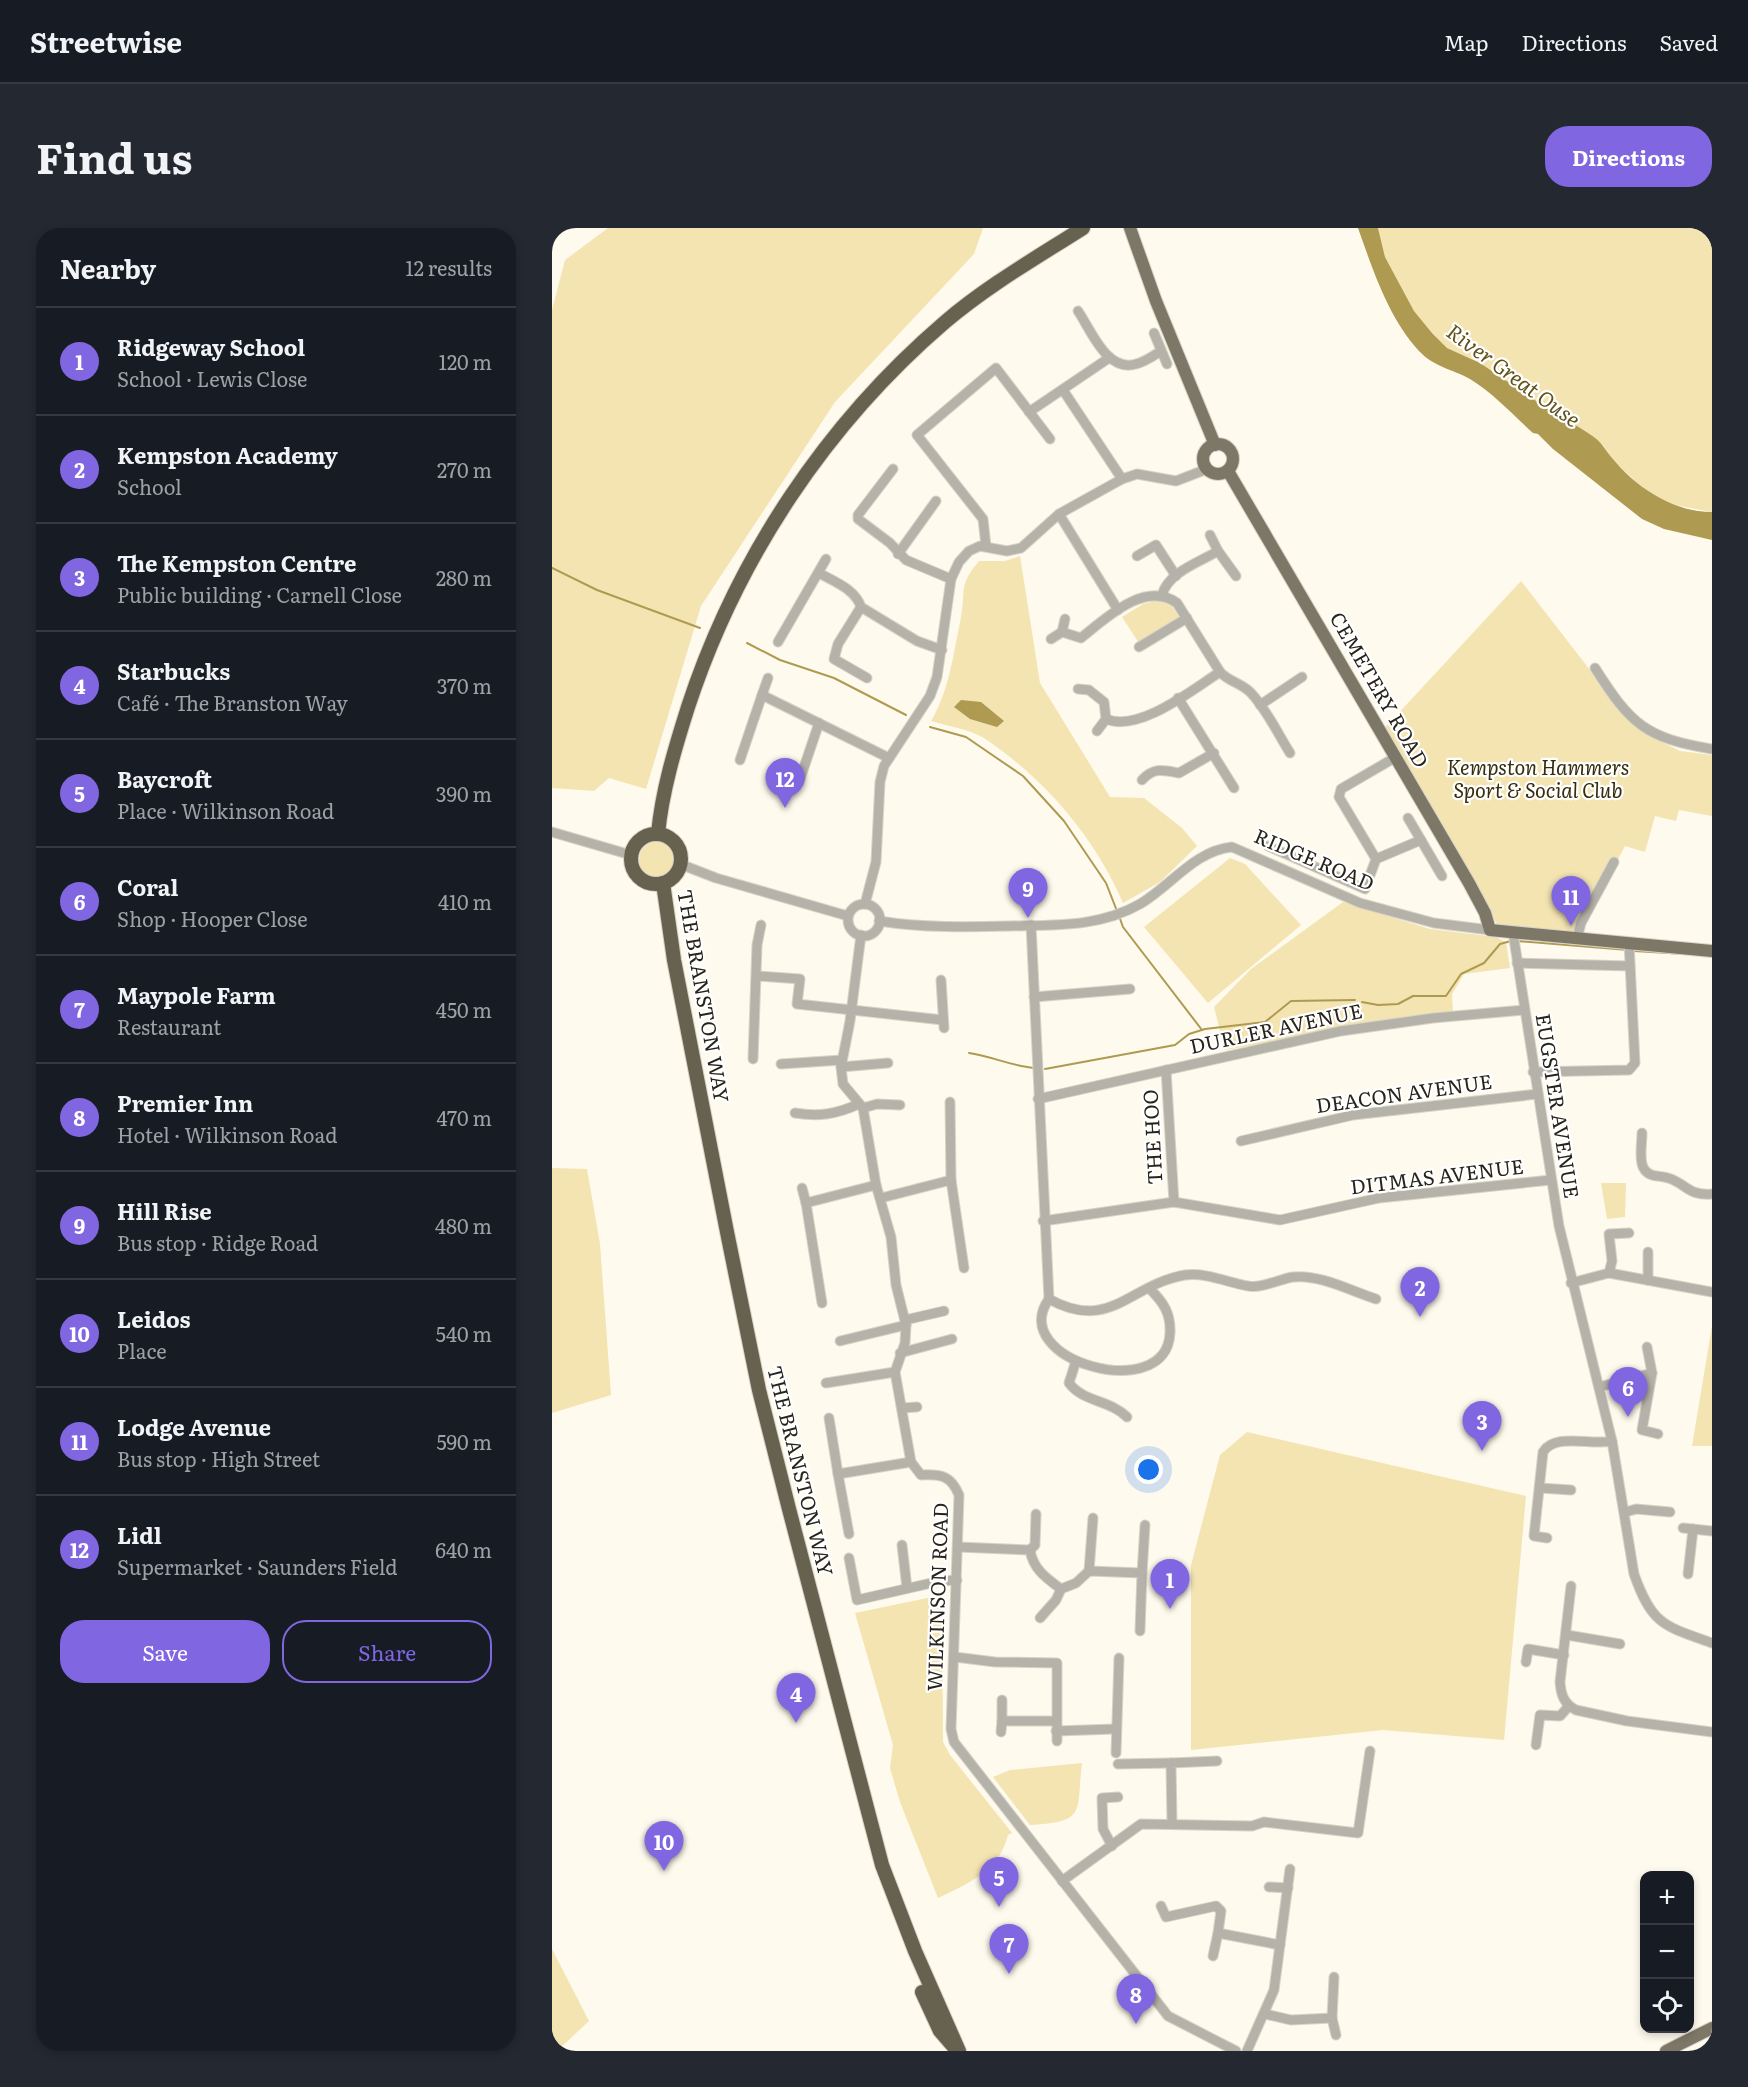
<!DOCTYPE html>
<meta charset="utf-8">
<style>
body{margin:0;font-family:Literata,serif;background:#242831;color:#f1f3f6}
.controls{position:absolute;right:18px;bottom:18px;display:grid;overflow:hidden;border-radius:12px;box-shadow:0 3px 9px #0003}
.controls button{width:54px;height:54px;display:grid;place-items:center;padding:0;border:0;border-bottom:2px solid #363941;background:#171b24;color:#f1f3f6;font:30px sans-serif}
.you{position:absolute;left:597px;top:1242px;width:21px;height:21px;margin:-15px;border:4px solid #fff;border-radius:50%;background:#1a73e8;box-shadow:0 0 0 9px #1a73e833}
.badge{display:grid;place-items:center;width:39px;height:39px;border-radius:50%;background:#8066e1;color:#fff;font-size:20px;font-weight:700}
.pin{position:absolute;translate:-50% -50px;filter:drop-shadow(0 2px 3px #0008)}
.pin::after{content:'';position:absolute;top:32px;width:21px;height:18px;background:inherit;clip-path:polygon(0 0,100% 0,50% 100%)}
.list{margin:0;padding:0;list-style:none}
h2{display:flex;justify-content:space-between;align-items:center;height:78px;margin:0;padding:0 24px;font-size:26px}
h2 small{font-size:20px;font-weight:400;color:#9ea1a6}
.list li{display:grid;grid-template-columns:39px 1fr auto;gap:18px;align-items:center;box-sizing:border-box;height:108px;padding:0 24px;border-top:2px solid #363941}
.list b{display:block;font-size:22px;white-space:nowrap}
.list p{margin:0;font-size:20px;white-space:nowrap;color:#9ea1a6}
.list em{font-size:20px;font-style:normal;color:#9ea1a6}
.actions{display:flex;gap:12px;padding:18px 24px}
.actions a{flex:1;padding:14px 0;border:2px solid #8066e1;border-radius:24px;text-align:center;font-size:21px;color:#8066e1}
.actions .main{background:#8066e1;color:#fff}
.icon{flex:none;width:33px;height:33px;fill:none;stroke:currentColor;stroke-width:2;stroke-linecap:round;stroke-linejoin:round}
.map{position:relative;flex:none;width:1160px;height:1823px;overflow:hidden;border-radius:24px}
header{display:flex;align-items:center;gap:36px;box-sizing:border-box;height:84px;padding:0 30px;background:#171b24;border-bottom:2px solid #363941}
header strong{font-size:28px}
nav{display:flex;gap:33px;margin-inline-start:auto;font-size:21px}
.intro{display:flex;align-items:center;justify-content:space-between;box-sizing:border-box;height:144px;padding:0 36px}
h1{margin:0;font-size:42px}
.button{padding:15px 27px;border-radius:24px;background:#8066e1;color:#fff;font-size:21px;font-weight:700}
main{display:flex;gap:36px;padding:0 36px}
aside{flex:1;background:#171b24;border-radius:24px;box-shadow:0 3px 9px #0003}
.map>svg:first-child{display:block}
</style>
<header>
<strong>Streetwise</strong>
<nav><a>Map</a><a>Directions</a><a>Saved</a></nav>
</header>
<div class="intro"><h1>Find us</h1><a class="button">Directions</a></div>
<main>
<aside>
<h2>Nearby<small>12 results</small></h2>
<ul class="list">
<li><span class="badge">1</span><div><b>Ridgeway School</b><p>School · Lewis Close</p></div><em>120 m</em></li>
<li><span class="badge">2</span><div><b>Kempston Academy</b><p>School</p></div><em>270 m</em></li>
<li><span class="badge">3</span><div><b>The Kempston Centre</b><p>Public building · Carnell Close</p></div><em>280 m</em></li>
<li><span class="badge">4</span><div><b>Starbucks</b><p>Café · The Branston Way</p></div><em>370 m</em></li>
<li><span class="badge">5</span><div><b>Baycroft</b><p>Place · Wilkinson Road</p></div><em>390 m</em></li>
<li><span class="badge">6</span><div><b>Coral</b><p>Shop · Hooper Close</p></div><em>410 m</em></li>
<li><span class="badge">7</span><div><b>Maypole Farm</b><p>Restaurant</p></div><em>450 m</em></li>
<li><span class="badge">8</span><div><b>Premier Inn</b><p>Hotel · Wilkinson Road</p></div><em>470 m</em></li>
<li><span class="badge">9</span><div><b>Hill Rise</b><p>Bus stop · Ridge Road</p></div><em>480 m</em></li>
<li><span class="badge">10</span><div><b>Leidos</b><p>Place</p></div><em>540 m</em></li>
<li><span class="badge">11</span><div><b>Lodge Avenue</b><p>Bus stop · High Street</p></div><em>590 m</em></li>
<li><span class="badge">12</span><div><b>Lidl</b><p>Supermarket · Saunders Field</p></div><em>640 m</em></li>
</ul>
<div class="actions"><a class="main">Save</a><a>Share</a></div>
</aside>
<div class="map">
<svg width="1160" height="1823" viewBox="0 0 1160 1823">
<rect width="100%" height="100%" fill="#fefaed"/>
<g fill="#f3e4b2">
<path d="M56,0h375l-9,26 -139,148 -134,204 -55,183 -37,-11 -15,13 -42,-3v-478l13,-50z"/>
<path d="M826,0h334v284l-42,-8 -26,-15 -30,-28 -11,-16 -30,-22h-4l-89,-60 -33,-15 -15,-15 -18,-22 -29,-54z"/>
<path d="M468,328l20,127 70,114 34,1 38,30 15,18 -37,36 -37,21c-28,-66 -80,-126 -139,-165 -15,-9 -37,-12 -53,-17 18,-29 23,-70 30,-104 5,-27 -3,-31 18,-56h26z"/>
<path d="M969,353l93,120 28,31 38,19 32,4v61l-33,-6 -3,11 -21,-5 -10,36 -20,-6 -41,78 -2,11 -65,-5 -20,-6 -115,-193z"/>
<path d="M606,372l14,6 8,12 -41,25 -17,-26 21,-13z"/>
<circle cx="106" cy="632" r="19"/>
<path d="M678,630l15,6 56,61 -93,78 -64,-76z"/>
<path d="M791,674l87,27 66,8 10,5 4,26 -46,6 -12,20 1,19 -228,37 -11,-43 37,-38z"/>
<path d="M0,940l35,1 13,75 11,151 -59,18z"/>
<path d="M1049,955h25l-1,34 -18,2z"/>
<path d="M1160,1098v120h-20z"/>
<path d="M695,1204l279,64 -22,244 -121,-10 -192,20v-185l29,-110z"/>
<path d="M390,1367l1,147 7,13 62,78 -4,2c-9,36 -39,48 -70,63l-38,-96 -10,-34 3,-23 -38,-132z"/>
<path d="M530,1535c-6,50 5,59 -52,62l-37,-48 17,-7z"/>
<path d="M0,1721l37,72 -32,30h-5z"/>
</g>
<g fill="#af9a51">
<path d="M806,0h20l7,29 29,54 18,22 15,15 33,15 89,60h4c9,7 24,14 30,23 24,35 65,66 109,66v28l-48,-11 -22,-10 -89,-70 -15,-15 -5,-1c-20,-18 -40,-40 -63,-54 -18,-10 -36,-12 -51,-28 -31,-34 -46,-81 -61,-123z"/>
<path d="M409,472l20,2 23,19 -7,6 -27,-8 -16,-12z"/>
</g>
<g fill="none" stroke-linecap="round" stroke-linejoin="round">
<g stroke="#af9a51" stroke-width="2">
<path d="M0,340l45,22 103,38"/>
<path d="M195,415l33,17 54,18 72,37"/>
<path d="M378,499l36,10 57,39 41,45 42,62 11,28"/>
<path d="M567,688l4,11 79,103"/>
<path d="M965,713l111,9"/>
<path d="M1082,723l51,3"/>
<path d="M810,774l16,3 20,-1 15,-8h33l15,-22 23,-11 16,-19 11,-3"/>
<path d="M417,825c22,3 42,13 65,15"/>
<path d="M493,841l130,-24 14,-11 16,-5 60,-7 26,-21 64,-1"/>
</g>
<g stroke="#d7d3c7" stroke-width="11">
<g id="minor">
<path d="M526,83c13,19 29,62 58,53 9,-2 17,-8 25,-13"/>
<path d="M602,105l13,31"/>
<path d="M511,162l59,89"/>
<path d="M477,184l80,-54"/>
<path d="M341,241l-35,46v4l32,24 16,17 45,19"/>
<path d="M507,286l59,96"/>
<path d="M434,318l-3,-27 -66,-84 79,-67 54,71"/>
<path d="M666,323l18,25"/>
<path d="M346,326l38,-53"/>
<path d="M585,328l19,-11 20,31"/>
<path d="M267,345c16,9 36,16 42,34l56,34 25,9"/>
<path d="M610,367c6,-23 38,-33 56,-44l-8,-16"/>
<path d="M309,379l-23,37 -4,15 33,19"/>
<path d="M510,404l19,6c25,-20 64,-58 96,-35l43,69c9,10 22,11 31,21 16,17 27,41 39,60"/>
<path d="M499,411l11,-7 3,-13"/>
<path d="M226,414l48,-83"/>
<path d="M587,419l48,-29"/>
<path d="M1043,440c36,57 51,70 117,81"/>
<path d="M526,461l11,1 15,12 2,17 -9,12"/>
<path d="M210,467l6,-17"/>
<path d="M626,470l56,90"/>
<path d="M708,477l42,-28"/>
<path d="M554,491c33,14 87,-30 114,-47"/>
<path d="M844,529l-55,32 -2,8 37,62 45,-19"/>
<path d="M188,532l22,-65 127,63"/>
<path d="M590,552c12,-13 21,-10 37,-7l35,-20"/>
<path d="M247,554l20,-59"/>
<path d="M856,590l34,58"/>
<path d="M0,604l79,23"/>
<path d="M716,618l97,43 11,-30"/>
<path d="M128,636l36,14 132,38"/>
<path d="M313,676l11,-42 4,-80 4,-16 46,-70 7,-19 14,-98 8,-17 10,-11 11,-5 27,5 14,-3 38,-34 63,-35 15,-5 39,7 31,-12"/>
<circle cx="312" cy="692" r="16"/>
<path d="M327,693c44,7 88,6 132,5 45,-1 89,1 129,-22 32,-19 54,-53 92,-57l128,56 74,20 56,7"/>
<path d="M479,697l18,374"/>
<path d="M961,705l46,293 53,215 22,133c18,51 30,52 78,69"/>
<path d="M309,707l-11,86 -9,46 2,17 20,24 13,77 15,52 5,48 10,40 -1,18 -10,29 16,90 10,13c21,-1 30,1 38,20l-8,234 3,13 214,274 68,35"/>
<path d="M1025,711l4,-16 33,-61"/>
<path d="M965,735l113,3"/>
<path d="M205,748l43,3 -3,25 146,16"/>
<path d="M389,752l3,48"/>
<path d="M482,769l96,-8"/>
<path d="M201,831l4,-114 4,-20"/>
<path d="M229,836l61,-4"/>
<path d="M289,839l47,-4"/>
<path d="M614,842l8,132"/>
<path d="M981,844l96,-2 6,-7 -6,-120"/>
<path d="M486,871l303,-68 92,-13 91,-8"/>
<path d="M398,874l1,78"/>
<path d="M311,880l14,-4 23,1"/>
<path d="M243,885c25,4 41,1 64,-9"/>
<path d="M1090,905c0,10 -3,25 1,34 5,11 16,8 25,11 18,5 19,18 44,16"/>
<path d="M689,913l112,-26 185,-21"/>
<path d="M250,960l4,15"/>
<path d="M329,970l70,-18 13,88"/>
<path d="M491,993l131,-19 106,18 99,-22 172,-18"/>
<path d="M1096,1024v28"/>
<path d="M1057,1045l3,-12 -3,-27 20,-1"/>
<path d="M1019,1055l38,-10 103,19"/>
<path d="M598,1061c13,13 21,24 20,44 -3,73 -165,27 -121,-34 61,34 81,-15 136,-24 21,-3 44,8 63,11 13,3 31,-7 45,-9 27,-3 58,14 83,22"/>
<path d="M270,1075l-16,-100 70,-18"/>
<path d="M353,1092l39,-9"/>
<path d="M288,1113l66,-16"/>
<path d="M1095,1119l5,26 -10,57 16,4"/>
<path d="M348,1125l52,-14"/>
<path d="M524,1133l-7,22c14,19 41,17 58,34"/>
<path d="M274,1155l69,-11"/>
<path d="M1047,1159l53,-14"/>
<path d="M350,1180l15,-1"/>
<path d="M277,1190l9,56 73,-12"/>
<path d="M286,1246l11,60"/>
<path d="M988,1260l31,2"/>
<path d="M1074,1284l10,-3 34,3"/>
<path d="M1131,1300l29,3"/>
<path d="M995,1310l-13,-2 9,-84c12,-20 49,-6 69,-11"/>
<path d="M350,1317l5,43"/>
<path d="M406,1319l72,3c3,19 16,28 31,39l15,-6 13,-12 53,2 -2,58"/>
<path d="M478,1322l5,-5 1,-31"/>
<path d="M297,1330l8,42 83,-19 17,-1"/>
<path d="M537,1343l4,-53"/>
<path d="M590,1345l3,-48"/>
<path d="M1136,1346l5,-45"/>
<path d="M1019,1358l-11,96c1,13 4,22 16,28l51,11 85,11"/>
<path d="M488,1390l16,-18 5,-11"/>
<path d="M1015,1407l53,9"/>
<path d="M403,1429l40,5 62,1v78"/>
<path d="M974,1434l2,-13 36,6"/>
<path d="M450,1493v-21"/>
<path d="M504,1503l59,-2"/>
<path d="M449,1504l1,-11h54"/>
<path d="M984,1517l4,-30 20,1 9,-10"/>
<path d="M564,1525l3,-95"/>
<path d="M566,1536l53,-1"/>
<path d="M620,1596l-1,-61 46,-2"/>
<path d="M560,1618l-9,-17 -1,-31 16,-1"/>
<path d="M510,1653l79,-57 111,2 12,-4 94,11 12,-82"/>
<path d="M717,1659l19,1"/>
<path d="M609,1678l5,11 50,-11 5,5 -3,22 62,12"/>
<path d="M661,1728l5,-23"/>
<path d="M713,1786l26,6 41,-2 2,-41"/>
<path d="M780,1790l4,17"/>
<path d="M695,1823l27,-61 16,-121"/>
</g>
</g>
<g stroke="#d7d3c7" stroke-width="14">
<g id="major">
<path d="M578,0l26,73 59,144"/>
<circle cx="666" cy="231" r="15"/>
<path d="M676,243l241,412 16,30 5,17 222,21"/>
<path d="M1114,1823l46,-23"/>
</g>
</g>
<g stroke="#d7d3c7" stroke-width="16">
<g id="highway">
<path d="M106,606c4,-43 17,-86 30,-127 49,-149 138,-283 257,-385 42,-36 91,-64 138,-94"/>
<circle cx="104" cy="631" r="25"/>
<path d="M111,655l11,77 53,272 32,158 30,119 93,356 33,86 44,100"/>
<path d="M370,1764l18,39 14,16"/>
</g>
</g>
<use href="#minor" stroke="#b5b2a9" stroke-width="9"/>
<use href="#major" stroke="#7c7766" stroke-width="12"/>
<use href="#highway" stroke="#67624f" stroke-width="14"/>
</g>
<g text-anchor="middle" stroke-width="4.5" stroke-linejoin="round" paint-order="stroke">
<g font-size="20" fill="#27241c" stroke="#fff">
<text transform="translate(827 462) rotate(60)" y="7">CEMETERY ROAD</text>
<text transform="translate(762 632) rotate(23)" y="7">RIDGE ROAD</text>
<text transform="translate(151 768) rotate(80)" y="7">THE BRANSTON WAY</text>
<text transform="translate(724 801) rotate(-12)" y="7">DURLER AVENUE</text>
<text transform="translate(852 866) rotate(-8)" y="7">DEACON AVENUE</text>
<text transform="translate(1005 878) rotate(81)" y="7">EUGSTER AVENUE</text>
<text transform="translate(601 909) rotate(-93)" y="7">THE HOO</text>
<text transform="translate(885 949) rotate(-7)" y="7">DITMAS AVENUE</text>
<text transform="translate(248 1243) rotate(76)" y="7">THE BRANSTON WAY</text>
<text transform="translate(386 1369) rotate(-88)" y="7">WILKINSON ROAD</text>
</g>
<g font-size="20" font-style="italic" fill="#362d0c" stroke="#fff">
<text x="986" y="547">Kempston Hammers<tspan x="986" dy="23">Sport &amp; Social Club</tspan></text>
</g>
<g font-size="21" font-style="italic" fill="#61521b" stroke="#fff">
<text transform="translate(961 148) rotate(36)" y="7">River Great Ouse</text>
</g>
</g>
</svg>
<div class="controls">
<button>+</button>
<button>−</button>
<button><svg class="icon" aria-label="locate" viewBox="0 0 24 24"><circle cx="12" cy="12" r="6"/><path d="M12 2v4M12 18v4M2 12h4M18 12h4"/></svg></button>
</div>
<div class="you"></div>
<div class="pin badge" style="left:618px;top:1381px">1</div>
<div class="pin badge" style="left:868px;top:1089px">2</div>
<div class="pin badge" style="left:930px;top:1223px">3</div>
<div class="pin badge" style="left:244px;top:1495px">4</div>
<div class="pin badge" style="left:447px;top:1679px">5</div>
<div class="pin badge" style="left:1076px;top:1189px">6</div>
<div class="pin badge" style="left:457px;top:1746px">7</div>
<div class="pin badge" style="left:584px;top:1796px">8</div>
<div class="pin badge" style="left:476px;top:690px">9</div>
<div class="pin badge" style="left:112px;top:1643px">10</div>
<div class="pin badge" style="left:1019px;top:698px">11</div>
<div class="pin badge" style="left:233px;top:580px">12</div>
</div>
</main>
